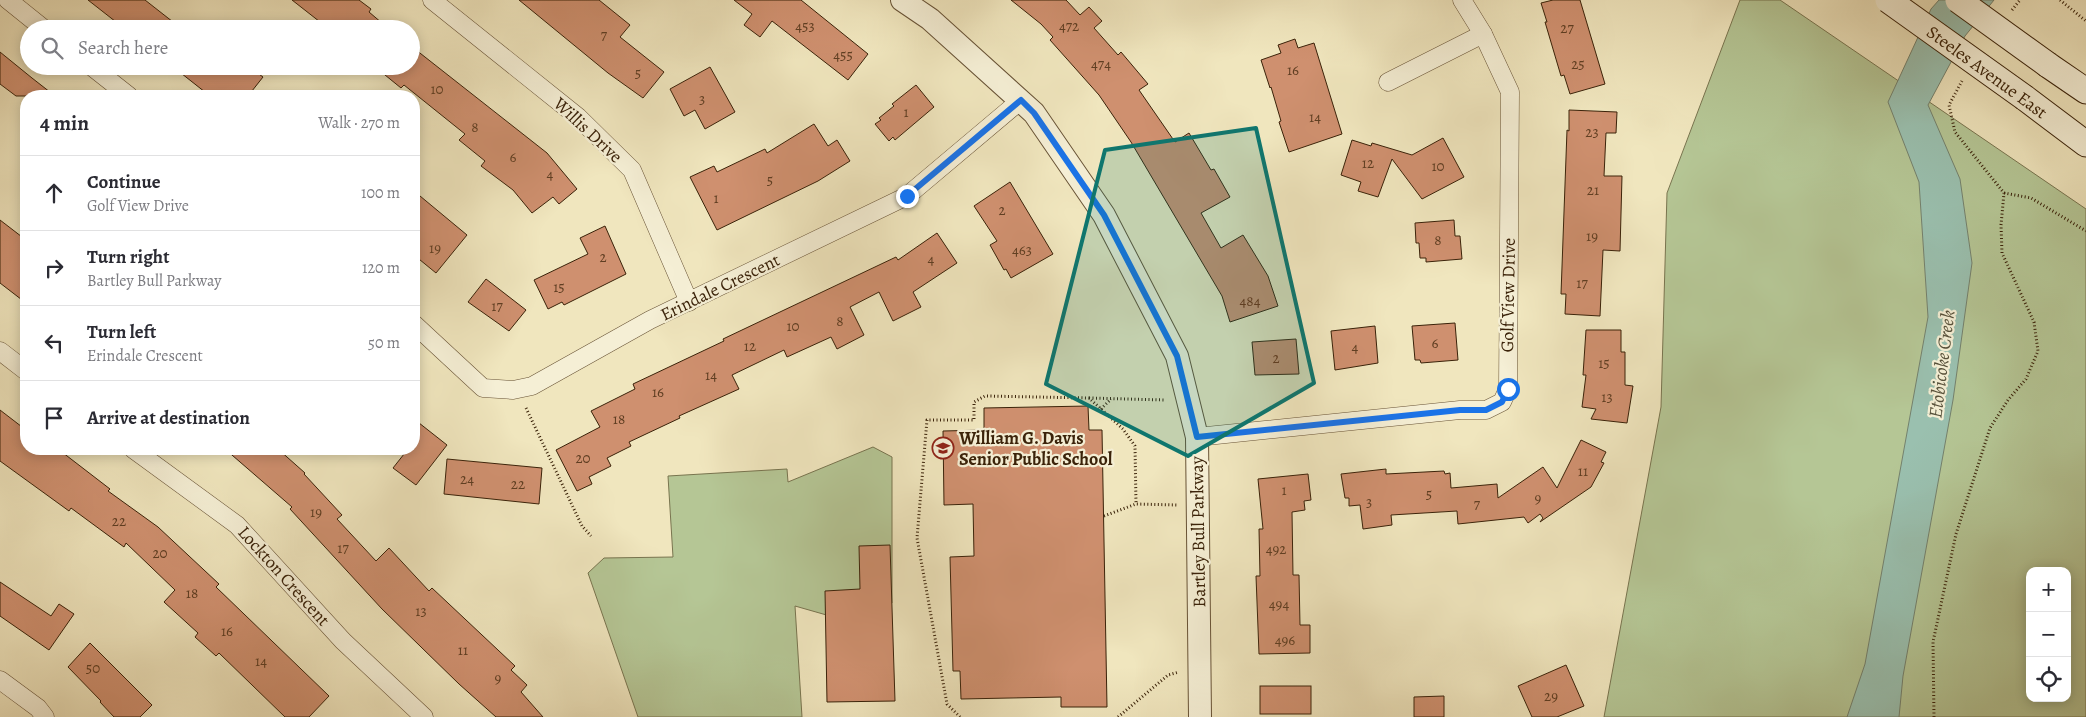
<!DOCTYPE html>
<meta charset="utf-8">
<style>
body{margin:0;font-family:Alegreya,serif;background:#f2f2f3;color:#2b2b33}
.controls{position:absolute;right:15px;bottom:15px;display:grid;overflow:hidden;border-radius:10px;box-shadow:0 2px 12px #0003}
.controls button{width:45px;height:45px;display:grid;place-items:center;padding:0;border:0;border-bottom:1px solid #e1e1e2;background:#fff;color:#2b2b33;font:25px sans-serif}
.stop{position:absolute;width:15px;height:15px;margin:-11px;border:4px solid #1a73e8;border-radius:50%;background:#fff}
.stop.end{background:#1a73e8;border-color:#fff;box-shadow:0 1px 5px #0008}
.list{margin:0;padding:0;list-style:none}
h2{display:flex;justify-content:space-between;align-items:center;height:65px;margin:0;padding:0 20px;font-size:21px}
h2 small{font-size:16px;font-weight:400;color:#7c7c81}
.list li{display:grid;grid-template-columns:32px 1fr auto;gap:15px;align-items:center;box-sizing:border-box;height:75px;padding:0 20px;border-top:1px solid #e1e1e2}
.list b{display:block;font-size:19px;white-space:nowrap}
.list p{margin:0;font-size:16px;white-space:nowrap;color:#7c7c81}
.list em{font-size:16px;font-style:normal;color:#7c7c81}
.icon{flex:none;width:28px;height:28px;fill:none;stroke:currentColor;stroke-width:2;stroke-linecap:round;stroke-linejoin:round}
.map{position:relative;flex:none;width:2086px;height:717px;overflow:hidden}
.search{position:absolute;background:#fff;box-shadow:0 2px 12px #0003;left:20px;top:20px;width:400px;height:55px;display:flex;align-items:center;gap:12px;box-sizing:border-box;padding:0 18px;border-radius:28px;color:#7c7c81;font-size:19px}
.panel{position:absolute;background:#fff;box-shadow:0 2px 12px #0003;left:20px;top:90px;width:400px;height:365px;border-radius:20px}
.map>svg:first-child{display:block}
</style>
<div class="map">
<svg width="2086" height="717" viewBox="0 0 2086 717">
<rect width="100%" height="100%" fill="#f0e6be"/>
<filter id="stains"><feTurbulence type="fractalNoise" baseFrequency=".004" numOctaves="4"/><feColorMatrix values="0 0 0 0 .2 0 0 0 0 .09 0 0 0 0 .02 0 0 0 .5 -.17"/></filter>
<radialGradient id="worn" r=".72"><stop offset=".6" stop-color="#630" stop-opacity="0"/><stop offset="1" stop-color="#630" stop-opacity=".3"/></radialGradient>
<g fill="#b5c695" stroke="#78744f" fill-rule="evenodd">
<path d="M1740,0h40l306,209v508h-482l57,-310 6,-214zM2030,571h37v127h-37z"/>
<path d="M873,447l19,10v146l-30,11 -32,2 -35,-10 7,111h-164l-50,-144 16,-15 69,-1 -5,-81 119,-7 1,13z"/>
</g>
<path fill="#9ac0af" stroke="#74816d" d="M1939,0h55l-29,36 -37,69 32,74 12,84 -19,137 -50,276 -4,41h-52l18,-53 63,-347 -9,-135 -31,-80 43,-93z"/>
<g fill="#cf906f" stroke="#3a2209">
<path d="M88,0h57l37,29h-57z"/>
<path d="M292,0h67l12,9 -2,3 20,17h-60z"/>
<path d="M519,0h80l31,25 -10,12 44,35 -21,26 -35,-25z"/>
<path d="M734,0h67l67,54 -20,26 -76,-59 -12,16 -16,-12 8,-11z"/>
<path d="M1011,0h55l14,15 9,-8 13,14 -8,7 24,27 3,-3 27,32 -9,6 36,52 14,-9 22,37 3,-1 16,28 -29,16 20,35 22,-13 25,41 10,30 -48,16 -8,-26 -91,-154 -32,-47 -49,-55 3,-3 -12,-13z"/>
<path d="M1553,0h27l25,84 -35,10 -6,-19 -3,1 -16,-54h2l-6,-19z"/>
<path d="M1295,39l3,9 16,-5 28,91 -53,18 -10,-30 2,-1 -10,-34 -1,1 -9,-28 20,-7 -3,-8z"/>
<path d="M411,46l136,107 30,36 -18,15 -6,-7 -21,16 -19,-23 -32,-24 4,-5 -26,-21 6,-6 -61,-49 -3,3 -27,-22h37z"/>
<path d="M0,52l32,26 23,18h-39l-16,-12z"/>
<path d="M172,66h76l15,11 -15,19h-38z"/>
<path d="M710,67l25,45 -30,17 -10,-19 -11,6 -14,-27z"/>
<path d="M916,85l18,22 -39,33 -2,-3 -4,4 -14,-17 6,-4 -2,-2 15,-12 -2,-2z"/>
<path d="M1569,110l48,2 -1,21h-10l-2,43h18l-2,75 -17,-1 -3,66 -35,-2 1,-20h-5l6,-164 2,1z"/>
<path d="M814,124l14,22 9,-6 13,21 -32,20 -101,49 -27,-53 24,-11 3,6 48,-23 2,4z"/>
<path d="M1443,138l21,39 -42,22 -30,-40 -14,38 -20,-6 3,-9 -20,-7 11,-35 19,6 1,-3 40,12z"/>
<path d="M1010,182l43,72 -42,24 -5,-9 -2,1 -14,-25 7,-4 -23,-35z"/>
<path d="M414,191l53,44 -31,38 -22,-18z"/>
<path d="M0,220l26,20v63l-26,-20z"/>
<path d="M1454,220l1,16h5l2,23 -36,3v-4h-6l-1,-15h-3l-1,-20z"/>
<path d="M605,226l21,48 -62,31 -2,-3 -14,7 -14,-29 54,-26 -8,-16z"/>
<path d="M937,233l20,30 -44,29 8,15 -28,14 -14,-29 -29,15 14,28 -27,14 -6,-12 -44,20 -3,-7 -52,25 7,14 -60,27 1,2 -51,24 2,4 -24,12 4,8 -22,11 3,7 -15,7 -21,-41 44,-23 -9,-16 44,-22 -2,-5 91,-43 -1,-2 173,-82 2,3z"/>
<path d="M486,279l40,31 -17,21 -41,-29z"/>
<path d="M1455,323l3,37 -37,3 -1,-3h-5l-3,-34z"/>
<path d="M1375,326l3,37 -43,7 -4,-39z"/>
<path d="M1586,330h35v22h4v33l8,1 -6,37 -36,-4 5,-10 -14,-2 4,-32h-3z"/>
<path d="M1296,339l3,35 -44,1 -3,-33z"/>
<path d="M1088,406l1,24h13l5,277h-46v-10l-100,2 -1,-28h-7l-3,-114 24,-1 -1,-52 -29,1 -1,-74 41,-1v-22z"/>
<path d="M0,410l26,20v19h32l52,40 -2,2 50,36 61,57 -3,3 113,109 -20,21h-24l-66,-64 -3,3 -21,-19 3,-4 -34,-31 11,-12 -49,-47 -2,4 -53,-39 -2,3 -69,-50z"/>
<path d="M414,419l33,26 -31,40 -23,-17 15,-19h6z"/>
<path d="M1581,440l25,12 -5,10 3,1 -13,24 -51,35 3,-4 -3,-4 -12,9 -4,-6 -66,7 -1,-13 -66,4 1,10 -29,4 -3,-24 -11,1v-8h-4l-4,-24 45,-5v5l58,-3 1,3 5,-1 1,15 46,-4 1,14 45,-31 14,21z"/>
<path d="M225,449h53l27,24 -1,1 38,41 -5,4 39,42 13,-13 40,43 3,-3 83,78 -4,4 16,15 -6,7 22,25h-47l-37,-33 -77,-75 -92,-100 2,-2z"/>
<path d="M447,459l95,9 -3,36 -95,-10z"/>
<path d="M1308,474l3,26 -7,1 1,9 -13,2 1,63h6l1,50h10v28l-51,1 -3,-78h4l-1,-47h4l-5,-50z"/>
<path d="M890,545l5,156 -68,1 -2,-111 35,-2 -1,-43z"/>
<path d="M0,582l51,34 8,-12 15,10 -25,36 -49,-34z"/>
<path d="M90,643l62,62 -12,12h-26l-14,-15 1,-1 -33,-34z"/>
<path d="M1566,665l18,41 -27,11h-25l-14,-31z"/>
<rect x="1260" y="686" width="51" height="28"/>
<path d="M1444,696v21h-30v-20z"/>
</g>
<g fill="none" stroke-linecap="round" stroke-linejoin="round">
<g stroke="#685336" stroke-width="19">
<g id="minor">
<path d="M8,0l36,29"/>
<path d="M432,0l146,117 54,53 57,132"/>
<path d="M91,66l38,30"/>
<path d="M1388,82l95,-48"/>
<path d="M414,324l69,64 30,2 19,-4 118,-66 257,-124 114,-96"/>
<path d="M0,351l26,20"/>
<path d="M1197,437l263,-27h26l16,-8 6,-13 2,-297 -27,-58 -21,-34"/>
<path d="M133,449l104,76 106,116 81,76"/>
<path d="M0,680l38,28 7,9"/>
</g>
</g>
<g stroke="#685336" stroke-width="24">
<path id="tertiary" d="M902,0l28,19 104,94 70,102 73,141 20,81 3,280"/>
</g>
<g stroke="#3a2209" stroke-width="27">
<g id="secondary">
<path d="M2048,65l38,26"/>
<path d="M2025,98l61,46"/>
</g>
</g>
<g stroke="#3a2209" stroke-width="3" stroke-dasharray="1 2.5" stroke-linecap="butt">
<path d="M2060,0l26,21"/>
<path d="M2012,10l8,-10"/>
<path d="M2004,193l27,5 55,33"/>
<path d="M1089,398l76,2"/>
<path d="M526,408l56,118 9,10"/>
<path d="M1101,409l10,-10"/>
<path d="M1104,516l32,-12 41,1"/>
<path d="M960,717l-13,-13 -30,-166 10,-118h47v-18l11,-6 104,2 34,31 12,17 1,58"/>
<path d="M1118,717l50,-42 11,-3"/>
<path d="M1934,717l-1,-75 23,-108 34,-106 18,-28 18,-21 12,-28 -4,-29 -32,-69 -1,-28 3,-32 -49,-61 -6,-27 13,-24"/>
</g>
<use href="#minor" stroke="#f5efd5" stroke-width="18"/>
<use href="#tertiary" stroke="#f5efd5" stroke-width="22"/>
<use href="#secondary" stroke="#f5efd5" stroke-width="25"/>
<g stroke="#3a2209" stroke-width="27" stroke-linecap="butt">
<g id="secondary-bridge">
<path d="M1888,0l137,98"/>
<path d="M1958,0l90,65"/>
</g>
</g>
<use href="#secondary-bridge" stroke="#f5efd5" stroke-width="25"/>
</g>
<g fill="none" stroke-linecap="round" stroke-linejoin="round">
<path stroke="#1a73e8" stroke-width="6" d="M907,196l114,-96 13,13 70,102 73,141 20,81 263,-27h26l16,-8 6,-13"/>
</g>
<path fill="#0f766e" fill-opacity="0.2" stroke="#0f766e" stroke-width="4" stroke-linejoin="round" d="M1256,128l58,255 -126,73 -142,-72 59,-234z"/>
<defs>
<g id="school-ring" transform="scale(1.125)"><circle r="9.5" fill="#f5efd5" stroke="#8f2418" stroke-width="1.5"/><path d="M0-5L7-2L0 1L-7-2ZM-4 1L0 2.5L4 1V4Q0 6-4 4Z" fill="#8f2418"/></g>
</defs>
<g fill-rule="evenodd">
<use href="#school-ring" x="943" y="448"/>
</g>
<g text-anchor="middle" stroke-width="4.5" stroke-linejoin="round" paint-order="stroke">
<g font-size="15" fill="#5f3e22">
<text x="805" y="31">453</text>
<text x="1069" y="31">472</text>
<text x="1567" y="33">27</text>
<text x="604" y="40">7</text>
<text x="843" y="60">455</text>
<text x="1101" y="69">474</text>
<text x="1578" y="69">25</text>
<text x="1293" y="75">16</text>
<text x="638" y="78">5</text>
<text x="437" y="94">10</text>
<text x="702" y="104">3</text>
<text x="906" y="117">1</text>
<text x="1315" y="122">14</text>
<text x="475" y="132">8</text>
<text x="1592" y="137">23</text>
<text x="513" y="162">6</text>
<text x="1368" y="168">12</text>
<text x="1438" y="171">10</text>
<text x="550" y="179">4</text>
<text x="770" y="185">5</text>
<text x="1593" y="195">21</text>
<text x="716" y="203">1</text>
<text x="1002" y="215">2</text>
<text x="1592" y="241">19</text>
<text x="1438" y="245">8</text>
<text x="435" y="253">19</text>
<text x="1022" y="255">463</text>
<text x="603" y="262">2</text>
<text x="931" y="264">4</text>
<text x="1582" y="288">17</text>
<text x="559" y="292">15</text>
<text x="1250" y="306">484</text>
<text x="497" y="311">17</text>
<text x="840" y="326">8</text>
<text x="793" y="331">10</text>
<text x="1435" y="348">6</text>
<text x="750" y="351">12</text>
<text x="1355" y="352">4</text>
<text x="1276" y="363">2</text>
<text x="1604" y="368">15</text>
<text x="711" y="380">14</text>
<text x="658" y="397">16</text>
<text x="1607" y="402">13</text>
<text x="619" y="424">18</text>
<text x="583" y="463">20</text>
<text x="1583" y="476">11</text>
<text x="467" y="484">24</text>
<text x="518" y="489">22</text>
<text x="1284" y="495">1</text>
<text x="1429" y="499">5</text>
<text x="1538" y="503">9</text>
<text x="1369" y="507">3</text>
<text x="1477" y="509">7</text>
<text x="316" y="517">19</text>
<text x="119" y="526">22</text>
<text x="343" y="553">17</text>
<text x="1276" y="554">492</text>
<text x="160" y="558">20</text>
<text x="192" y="598">18</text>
<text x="1279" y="609">494</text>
<text x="421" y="616">13</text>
<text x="227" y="636">16</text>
<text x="1285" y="645">496</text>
<text x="463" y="655">11</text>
<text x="261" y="666">14</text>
<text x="93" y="673">50</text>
<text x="498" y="683">9</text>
<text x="1551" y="701">29</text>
</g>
<g font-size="18" fill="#3a2209" stroke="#f5efd5">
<text transform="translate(1987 72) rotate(36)" y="6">Steeles Avenue East</text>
<text transform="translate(588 130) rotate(43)" y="6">Willis Drive</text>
<text transform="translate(720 287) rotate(-26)" y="6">Erindale Crescent</text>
<text transform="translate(1508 295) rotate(-89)" y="6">Golf View Drive</text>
<text transform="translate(1198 532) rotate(-91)" y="6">Bartley Bull Parkway</text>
<text transform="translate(284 576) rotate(48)" y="6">Lockton Crescent</text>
</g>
<g font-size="18" font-weight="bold" fill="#3a2209" stroke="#f5efd5" text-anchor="start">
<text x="959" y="444">William G. Davis<tspan x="959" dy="21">Senior Public School</tspan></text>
</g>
<g font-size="19" font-style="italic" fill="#57513b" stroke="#f5efd5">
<text transform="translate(1941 364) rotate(-83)" y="7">Etobicoke Creek</text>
</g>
</g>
<rect width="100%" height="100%" filter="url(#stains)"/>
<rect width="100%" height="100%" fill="url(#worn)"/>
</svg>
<div class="controls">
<button>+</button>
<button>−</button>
<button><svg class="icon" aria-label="locate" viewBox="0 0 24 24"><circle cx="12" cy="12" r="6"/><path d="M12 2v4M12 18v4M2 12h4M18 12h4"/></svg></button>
</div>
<div class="stop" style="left:1508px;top:389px"></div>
<div class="stop end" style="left:907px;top:196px"></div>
<div class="search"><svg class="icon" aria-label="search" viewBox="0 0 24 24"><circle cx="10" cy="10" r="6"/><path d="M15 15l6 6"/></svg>Search here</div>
<section class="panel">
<h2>4 min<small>Walk · 270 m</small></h2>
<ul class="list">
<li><svg class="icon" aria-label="ahead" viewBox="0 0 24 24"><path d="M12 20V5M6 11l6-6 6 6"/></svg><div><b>Continue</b><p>Golf View Drive</p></div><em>100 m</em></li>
<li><svg class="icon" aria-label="right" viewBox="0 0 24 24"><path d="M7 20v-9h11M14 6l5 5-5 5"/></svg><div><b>Turn right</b><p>Bartley Bull Parkway</p></div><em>120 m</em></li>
<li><svg class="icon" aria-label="left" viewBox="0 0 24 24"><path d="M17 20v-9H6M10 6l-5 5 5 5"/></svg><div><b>Turn left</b><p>Erindale Crescent</p></div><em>50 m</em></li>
<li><svg class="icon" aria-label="arrive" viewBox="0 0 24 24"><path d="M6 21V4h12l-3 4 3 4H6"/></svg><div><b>Arrive at destination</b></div></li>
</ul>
</section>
</div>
